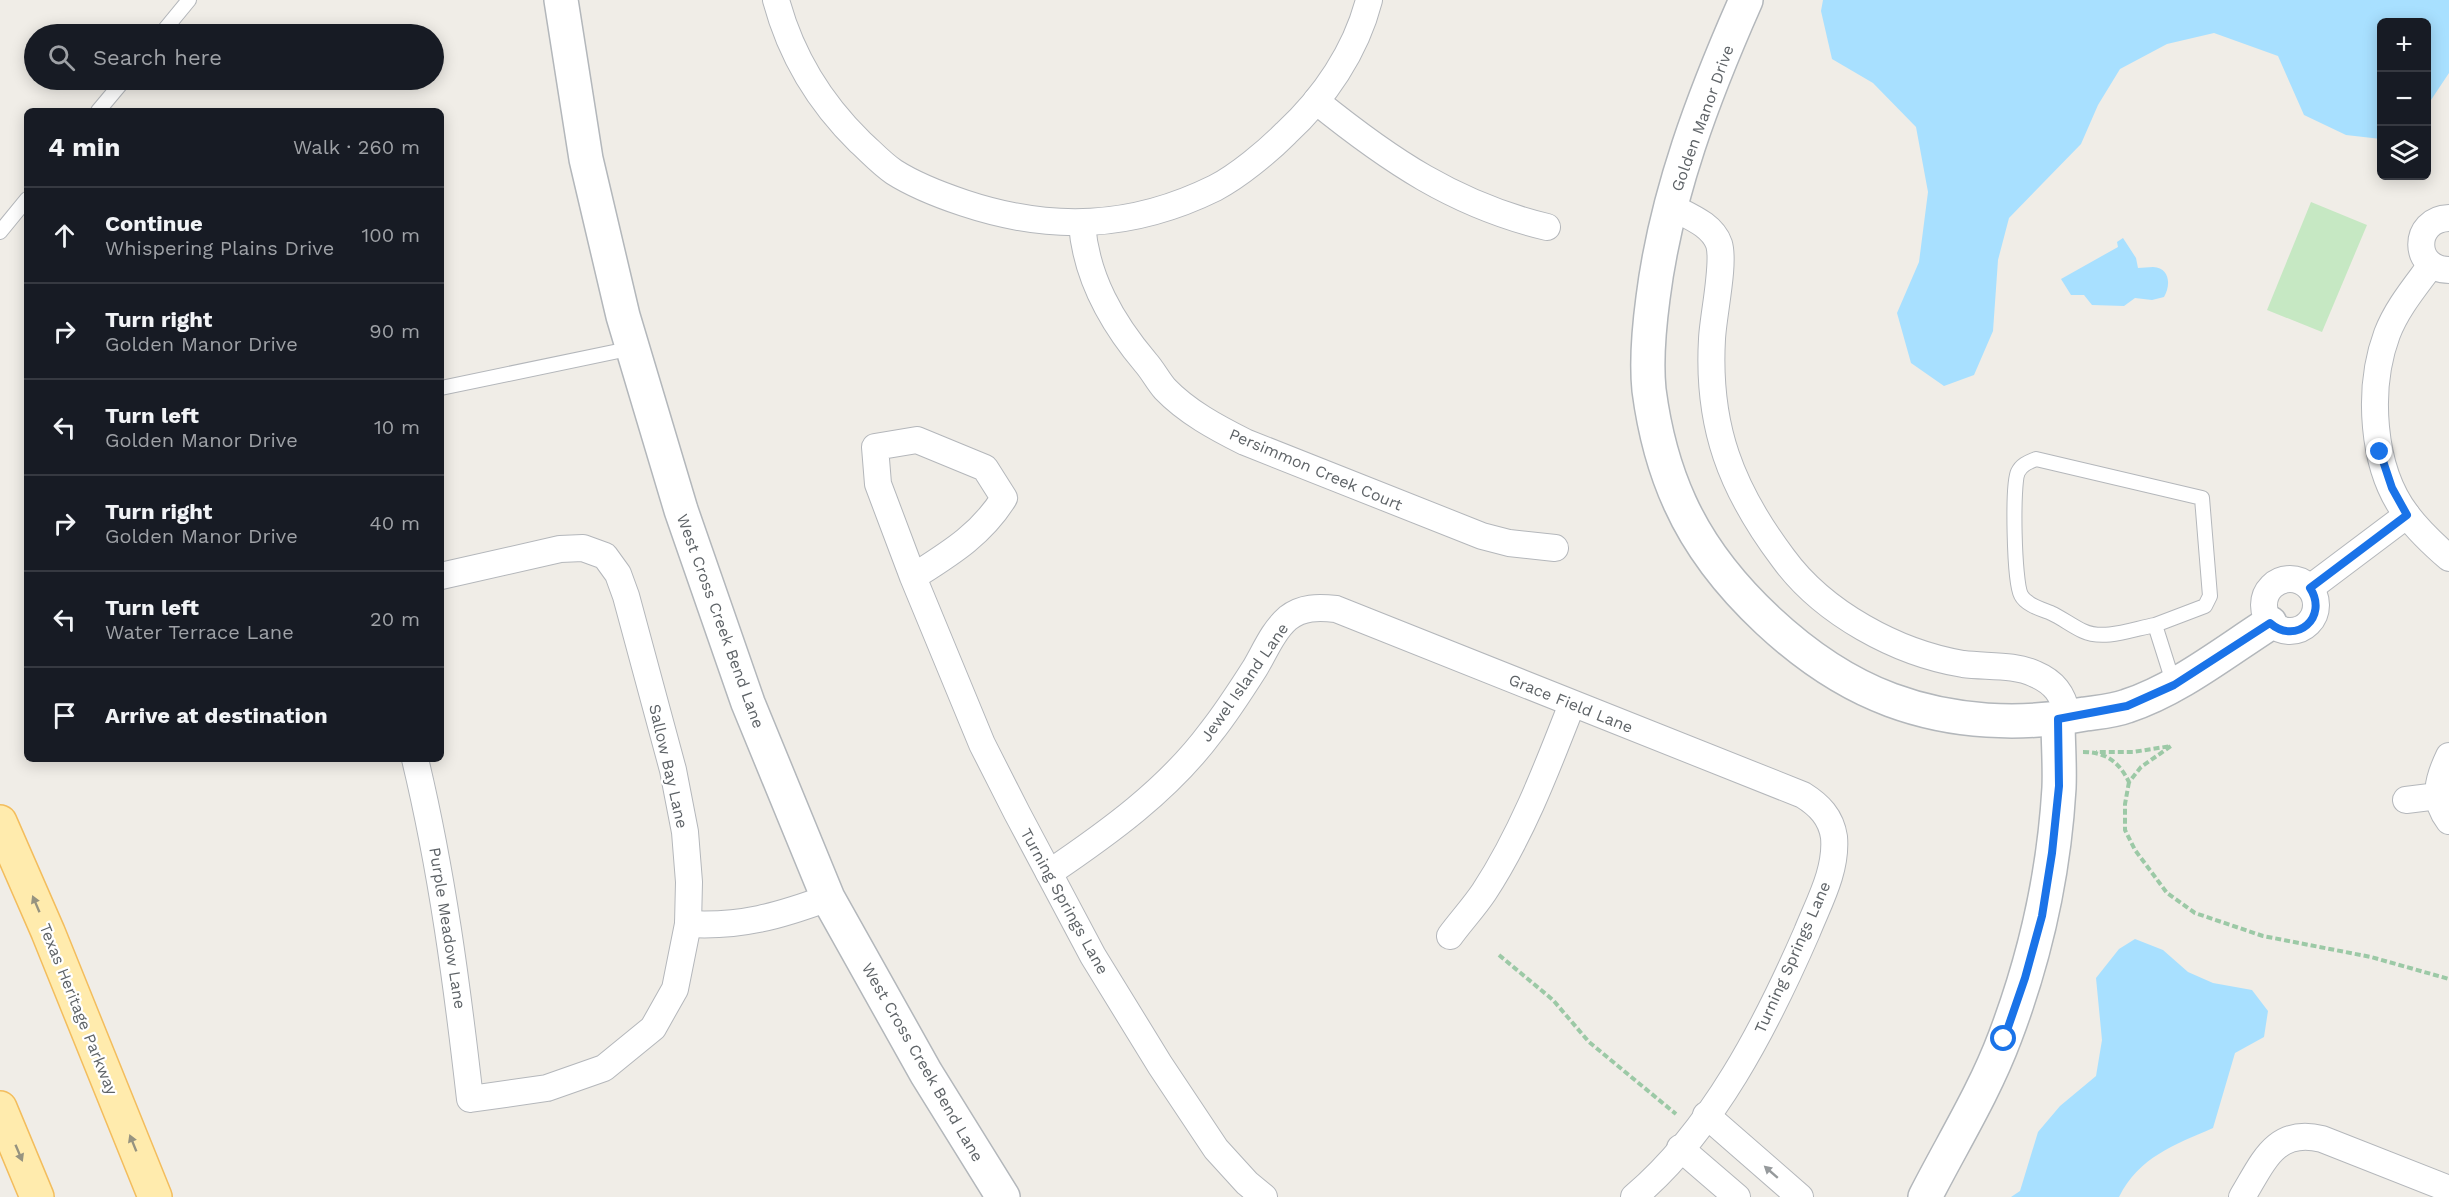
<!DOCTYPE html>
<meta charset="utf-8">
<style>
body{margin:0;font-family:"Work Sans",sans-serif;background:#20242c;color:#f1f3f6}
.controls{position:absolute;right:18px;top:18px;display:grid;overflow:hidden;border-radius:9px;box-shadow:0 3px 15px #0003}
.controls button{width:54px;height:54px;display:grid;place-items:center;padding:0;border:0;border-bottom:2px solid #363941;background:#171b24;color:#f1f3f6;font:30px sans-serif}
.stop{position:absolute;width:18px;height:18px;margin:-14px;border:4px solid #1a73e8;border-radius:50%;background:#fff}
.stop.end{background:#1a73e8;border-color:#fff;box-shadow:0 2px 6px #0008}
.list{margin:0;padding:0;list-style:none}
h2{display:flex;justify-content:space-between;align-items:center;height:78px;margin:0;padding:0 24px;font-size:26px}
h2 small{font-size:20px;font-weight:400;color:#9ea1a6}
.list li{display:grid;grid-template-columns:39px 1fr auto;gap:18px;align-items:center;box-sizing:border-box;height:96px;padding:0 24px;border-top:2px solid #363941}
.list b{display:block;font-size:22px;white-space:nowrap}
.list p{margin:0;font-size:20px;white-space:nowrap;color:#9ea1a6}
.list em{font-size:20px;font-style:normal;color:#9ea1a6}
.icon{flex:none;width:33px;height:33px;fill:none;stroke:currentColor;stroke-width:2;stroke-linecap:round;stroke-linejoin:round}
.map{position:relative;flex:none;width:2449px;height:1197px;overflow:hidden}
.search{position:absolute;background:#171b24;box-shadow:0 3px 15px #0003;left:24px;top:24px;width:420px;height:66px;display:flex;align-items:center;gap:15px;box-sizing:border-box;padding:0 21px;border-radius:33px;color:#9ea1a6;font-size:22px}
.panel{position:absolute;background:#171b24;box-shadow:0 3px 15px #0003;left:24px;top:108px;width:420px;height:654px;border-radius:9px}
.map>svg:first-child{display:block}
</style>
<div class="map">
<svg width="2449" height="1197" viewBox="0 0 2449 1197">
<rect width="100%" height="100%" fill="#f0ede7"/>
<path fill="#c6e8c3" d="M2311,202l56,23 -45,107 -55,-22z"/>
<g fill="#a8e0ff">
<path d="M1823,0h626v73l-22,33 -1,-84h-44l-1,117 -35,-4 -42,-20 -26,-59 -64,-23 -47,11 -47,25 -22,36 -17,39 -72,74 -11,42 -5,71 -19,44 -30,11 -33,-23 -14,-50 22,-51 9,-70 -12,-65 -43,-44 -41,-24 -11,-48z"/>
<path d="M2123,238l13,20 2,10c5,0 10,-1 15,-1 17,1 18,18 11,30l-12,3 -17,-2 -11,8 -32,-1 -8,-10h-13l-10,-16 57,-32 -1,-5z"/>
<path d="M2135,939l28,11 25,22 25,11 39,7 16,21 -4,26 -29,16 -22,75c-39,17 -74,29 -94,69h-108l9,-6 18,-59 22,-26 36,-30 6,-36 -6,-62 23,-29z"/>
</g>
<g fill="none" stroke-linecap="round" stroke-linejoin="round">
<g stroke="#b4b7bb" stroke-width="16">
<g id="lane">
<path d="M161,34l28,-34"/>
<path d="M98,111l26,-31"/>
<path d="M0,232l27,-33"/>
<path d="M441,388l192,-40"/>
<path d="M2155,625c-22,4 -51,16 -72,6 -11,-5 -21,-13 -32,-18 -10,-4 -25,-8 -30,-18 -7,-13 -9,-111 -3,-123 4,-8 11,-10 18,-13l166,39 8,98 -5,10 -50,19 19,60"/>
</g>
</g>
<g stroke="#b4b7bb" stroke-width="28">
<g id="street">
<path d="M776,0c15,56 43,102 84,142 11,10 22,22 34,30 22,14 46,23 70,31 87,29 168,26 251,-15 23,-12 52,-36 71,-55 38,-35 70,-82 83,-133"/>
<path d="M1316,101c73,59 139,104 231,126"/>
<path d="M1670,206c18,10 42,18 49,38 6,19 -6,72 -7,95 -5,87 19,150 71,219 40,55 114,95 180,106 23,3 52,0 72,10 19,8 28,20 32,40l-9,5"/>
<path d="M2449,218c-37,1 -37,52 0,52"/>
<path d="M1082,224c4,54 30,99 64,139 7,8 12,18 19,26 22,23 52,39 80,53l237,94 27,7 46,5"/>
<path d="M2431,265c-16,22 -34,43 -44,69 -20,54 -16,134 20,181 12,16 27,30 42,43"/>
<path d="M913,577c36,-23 68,-42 91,-79l-19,-30 -68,-28 -42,7 3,37 35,93 69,167 35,69 76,143 67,109 56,84 31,34 17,14"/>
<circle cx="2290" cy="605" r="26"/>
<path d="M2310,588l97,-73"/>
<path d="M2449,756c-11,23 -17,43 0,65"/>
<path d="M415,759c27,112 42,226 55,340l77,-11 57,-20 49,-40 22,-39 13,-65 1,-42 -4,-50 -12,-62 -47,-174 -8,-22 -13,-18 -22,-8 -23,1 -119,27"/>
<path d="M2406,800l32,-4"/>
<path d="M1049,873c59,-40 119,-83 162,-141 16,-20 30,-42 44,-64 10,-17 18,-37 33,-50 14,-11 30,-11 48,-9l467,186c16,10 28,22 31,42 3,33 -15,65 -27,95 -41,94 -94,198 -173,265"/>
<path d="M688,924c53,3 91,-8 140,-26"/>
<path d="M1450,936c11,-15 24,-29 34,-44 38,-58 63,-124 88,-188"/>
<path d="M1706,1115l94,82"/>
<path d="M1680,1148l57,49"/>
<path d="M2242,1197c21,-34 33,-70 80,-58l127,50"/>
</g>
</g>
<g stroke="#b3b7bb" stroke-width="36">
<g id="secondary">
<path d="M561,0l25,159 37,157 58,194 67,193 80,195 98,175 77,124"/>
<path d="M1746,0c-42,95 -80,194 -93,298 -4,30 -7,62 -4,92 5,38 15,78 31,113 37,82 127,166 211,197 62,23 130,26 194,14 14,-2 29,-3 42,-8 50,-16 99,-55 143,-83"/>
<path d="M1925,1197c27,-53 59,-104 80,-160 30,-79 49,-164 54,-249 1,-23 -1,-46 -1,-69"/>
</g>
</g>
<g stroke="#f3bd5d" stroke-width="36">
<g id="primary">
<path d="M0,822l48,110 107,265"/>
<path d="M0,1108l37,89"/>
</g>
</g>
<g stroke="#9cc9a6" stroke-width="4" stroke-dasharray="6 3" stroke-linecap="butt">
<path d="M2083,752c23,0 36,10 46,30l12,-15 30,-21 -38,6h-37"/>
<path d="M2129,782l-4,22v26l10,20 32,43 28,20 68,23 108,21 78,22"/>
<path d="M1499,955l54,45 36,42 87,72"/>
</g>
<use href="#lane" stroke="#fff" stroke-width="14"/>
<use href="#street" stroke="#fff" stroke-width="26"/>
<use href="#secondary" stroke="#fff" stroke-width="33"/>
<use href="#primary" stroke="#ffebad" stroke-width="33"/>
</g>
<defs><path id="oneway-solid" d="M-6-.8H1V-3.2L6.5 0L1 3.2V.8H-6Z" transform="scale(1.5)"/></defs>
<g fill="#969380">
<use href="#oneway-solid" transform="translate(36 904) rotate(-113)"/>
<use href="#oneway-solid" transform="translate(133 1143) rotate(-112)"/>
<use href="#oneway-solid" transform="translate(19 1153) rotate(67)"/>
</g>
<use fill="#969a9c" href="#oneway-solid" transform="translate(1771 1172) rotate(-139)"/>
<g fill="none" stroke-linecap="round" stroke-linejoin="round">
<path stroke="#1a73e8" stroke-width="8" d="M2004,1039l21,-61 17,-62 10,-63 7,-67 -1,-67 69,-13 47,-21 96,-62c26,23 59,-6 40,-35l97,-73 -15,-27 -12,-36"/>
</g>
<g text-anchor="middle" stroke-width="4.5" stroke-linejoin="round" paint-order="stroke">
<g font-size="16" fill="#5e6367" stroke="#fff">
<text transform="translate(1702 118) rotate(-70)" y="6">Golden Manor Drive</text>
<text transform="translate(1316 469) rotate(23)" y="6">Persimmon Creek Court</text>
<text transform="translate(721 621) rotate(70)" y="6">West Cross Creek Bend Lane</text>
<text transform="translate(1244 682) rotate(-55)" y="6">Jewel Island Lane</text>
<text transform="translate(1571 703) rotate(22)" y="6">Grace Field Lane</text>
<text transform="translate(669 766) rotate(77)" y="6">Sallow Bay Lane</text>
<text transform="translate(1065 901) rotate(61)" y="6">Turning Springs Lane</text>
<text transform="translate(448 928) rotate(81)" y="6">Purple Meadow Lane</text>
<text transform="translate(1792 957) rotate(-66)" y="6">Turning Springs Lane</text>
<text transform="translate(79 1009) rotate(68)" y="6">Texas Heritage Parkway</text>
<text transform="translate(923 1062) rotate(60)" y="6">West Cross Creek Bend Lane</text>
</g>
</g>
</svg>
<div class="controls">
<button>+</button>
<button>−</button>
<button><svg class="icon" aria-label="layers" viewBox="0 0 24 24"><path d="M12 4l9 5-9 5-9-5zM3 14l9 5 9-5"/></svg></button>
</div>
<div class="stop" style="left:2004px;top:1039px"></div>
<div class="stop end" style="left:2380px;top:452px"></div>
<div class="search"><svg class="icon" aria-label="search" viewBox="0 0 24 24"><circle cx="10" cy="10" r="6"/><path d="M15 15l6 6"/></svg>Search here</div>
<section class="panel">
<h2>4 min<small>Walk · 260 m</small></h2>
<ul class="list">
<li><svg class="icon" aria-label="ahead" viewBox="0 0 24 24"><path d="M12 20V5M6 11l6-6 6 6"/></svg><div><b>Continue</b><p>Whispering Plains Drive</p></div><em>100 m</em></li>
<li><svg class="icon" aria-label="right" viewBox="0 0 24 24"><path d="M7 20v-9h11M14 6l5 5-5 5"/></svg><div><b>Turn right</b><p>Golden Manor Drive</p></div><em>90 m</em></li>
<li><svg class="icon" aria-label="left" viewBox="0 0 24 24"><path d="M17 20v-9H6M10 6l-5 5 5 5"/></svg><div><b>Turn left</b><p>Golden Manor Drive</p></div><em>10 m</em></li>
<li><svg class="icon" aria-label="right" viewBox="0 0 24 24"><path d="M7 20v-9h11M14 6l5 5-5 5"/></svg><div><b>Turn right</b><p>Golden Manor Drive</p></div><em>40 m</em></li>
<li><svg class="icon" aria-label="left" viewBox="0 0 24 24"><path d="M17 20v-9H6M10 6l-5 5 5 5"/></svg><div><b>Turn left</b><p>Water Terrace Lane</p></div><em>20 m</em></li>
<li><svg class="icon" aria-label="arrive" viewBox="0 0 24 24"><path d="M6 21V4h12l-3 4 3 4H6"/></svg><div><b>Arrive at destination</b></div></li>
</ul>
</section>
</div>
